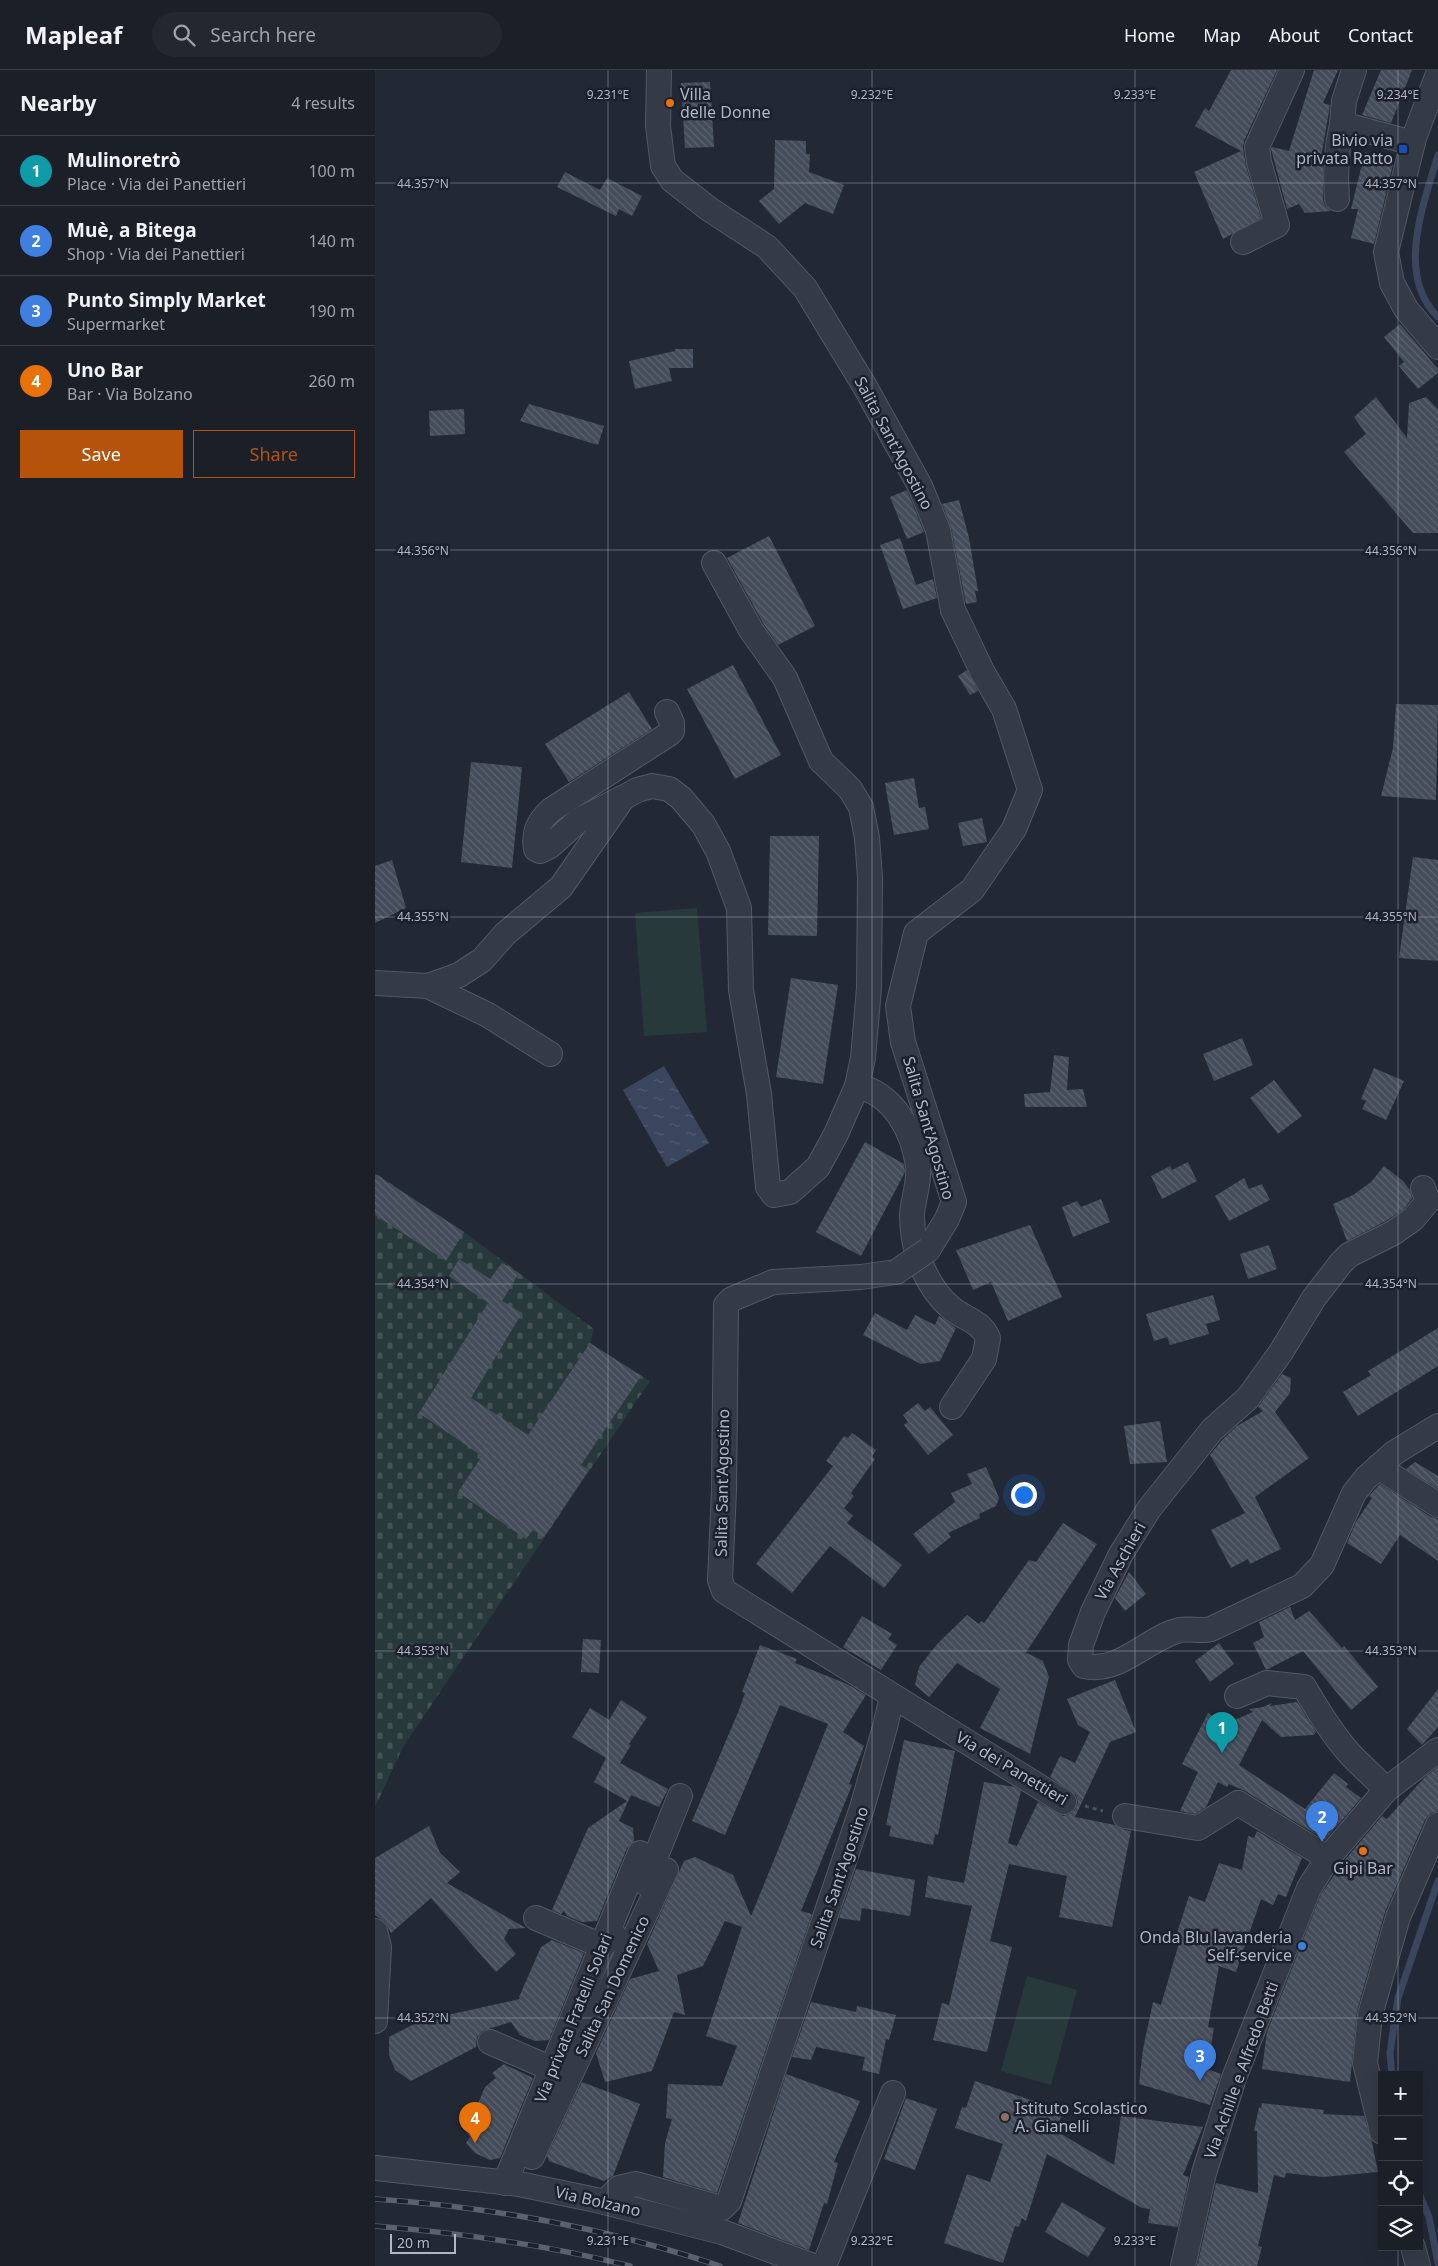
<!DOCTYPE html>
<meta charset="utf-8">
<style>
body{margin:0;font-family:"Noto Sans",sans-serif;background:#232730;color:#f1f3f6}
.controls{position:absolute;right:15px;bottom:15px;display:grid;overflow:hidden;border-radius:0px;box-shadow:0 5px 20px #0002}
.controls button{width:45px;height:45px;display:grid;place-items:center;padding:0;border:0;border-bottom:1px solid #383d45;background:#1a1f28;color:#f1f3f6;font:25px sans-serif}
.scale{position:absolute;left:15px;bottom:12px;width:66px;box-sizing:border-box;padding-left:5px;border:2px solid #b0b6c3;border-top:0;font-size:14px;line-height:18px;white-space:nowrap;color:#b0b6c3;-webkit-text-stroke:4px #1b202b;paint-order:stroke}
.you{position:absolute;left:648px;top:1424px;width:18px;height:18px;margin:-12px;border:4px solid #fff;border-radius:50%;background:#1a73e8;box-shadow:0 0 0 8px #1a73e833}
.badge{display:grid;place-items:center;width:32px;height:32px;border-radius:50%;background:#b45309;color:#fff;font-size:16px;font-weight:700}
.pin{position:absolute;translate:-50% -41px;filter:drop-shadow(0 1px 2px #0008)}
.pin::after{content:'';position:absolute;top:26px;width:18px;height:15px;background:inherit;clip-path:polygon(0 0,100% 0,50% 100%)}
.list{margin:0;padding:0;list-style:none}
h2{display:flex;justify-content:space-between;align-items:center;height:65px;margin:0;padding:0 20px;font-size:21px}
h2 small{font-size:16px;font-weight:400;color:#9fa2a8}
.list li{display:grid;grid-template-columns:32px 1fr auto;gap:15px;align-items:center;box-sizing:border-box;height:70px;padding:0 20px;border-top:1px solid #383d45}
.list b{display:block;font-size:19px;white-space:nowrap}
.list p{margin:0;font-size:16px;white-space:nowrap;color:#9fa2a8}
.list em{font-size:16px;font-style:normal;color:#9fa2a8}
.actions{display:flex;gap:10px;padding:15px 20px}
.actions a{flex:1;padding:11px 0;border:1px solid #b45309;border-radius:0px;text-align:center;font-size:18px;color:#b45309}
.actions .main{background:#b45309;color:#fff}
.icon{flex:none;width:28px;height:28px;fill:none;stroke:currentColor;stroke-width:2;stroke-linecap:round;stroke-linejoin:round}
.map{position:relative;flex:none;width:1063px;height:2196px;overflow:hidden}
header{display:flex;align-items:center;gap:30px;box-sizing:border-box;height:70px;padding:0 25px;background:#1a1f28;border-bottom:1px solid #383d45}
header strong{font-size:24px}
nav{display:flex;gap:28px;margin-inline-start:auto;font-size:18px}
.search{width:350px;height:45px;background:#232730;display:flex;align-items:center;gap:12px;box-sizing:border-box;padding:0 18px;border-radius:28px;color:#9fa2a8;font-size:19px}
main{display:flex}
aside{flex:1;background:#1a1f28}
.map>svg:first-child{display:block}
</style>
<header>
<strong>Mapleaf</strong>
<div class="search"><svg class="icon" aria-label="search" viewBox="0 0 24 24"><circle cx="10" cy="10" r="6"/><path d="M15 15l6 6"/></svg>Search here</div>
<nav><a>Home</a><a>Map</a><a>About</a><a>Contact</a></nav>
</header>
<main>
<aside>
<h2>Nearby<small>4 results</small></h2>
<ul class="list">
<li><span class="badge" style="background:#0f9aa8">1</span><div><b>Mulinoretrò</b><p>Place · Via dei Panettieri</p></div><em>100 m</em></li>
<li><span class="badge" style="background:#3f7fe0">2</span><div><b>Muè, a Bitega</b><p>Shop · Via dei Panettieri</p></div><em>140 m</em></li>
<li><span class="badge" style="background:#3f7fe0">3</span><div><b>Punto Simply Market</b><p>Supermarket</p></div><em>190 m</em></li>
<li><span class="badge" style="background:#e8710a">4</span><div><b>Uno Bar</b><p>Bar · Via Bolzano</p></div><em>260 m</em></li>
</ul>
<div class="actions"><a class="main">Save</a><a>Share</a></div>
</aside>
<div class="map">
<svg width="1063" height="2196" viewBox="0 0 1063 2196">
<defs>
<pattern id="cemetery-stones" width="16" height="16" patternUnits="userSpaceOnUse" patternTransform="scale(1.25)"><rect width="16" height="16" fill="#28393b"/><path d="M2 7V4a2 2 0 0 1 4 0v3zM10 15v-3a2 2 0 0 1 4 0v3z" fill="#455356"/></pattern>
<pattern id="water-ripples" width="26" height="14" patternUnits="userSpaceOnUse" patternTransform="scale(1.25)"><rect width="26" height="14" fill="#39465e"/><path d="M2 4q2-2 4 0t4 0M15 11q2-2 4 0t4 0" fill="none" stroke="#535e73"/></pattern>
<pattern id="building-back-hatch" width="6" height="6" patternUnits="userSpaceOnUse" patternTransform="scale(1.25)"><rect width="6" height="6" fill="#444c5a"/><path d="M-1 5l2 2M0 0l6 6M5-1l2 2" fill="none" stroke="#5c6470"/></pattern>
</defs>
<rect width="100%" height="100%" fill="#222935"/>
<g fill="#28393b">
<path d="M322,838l10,124 -63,4 -9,-123z"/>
<path d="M652,1906l50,14 -26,95 -50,-14z"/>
</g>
<path fill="url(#cemetery-stones)" d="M0,1103l89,59 130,97 -4,14 60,38 -247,366 -28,60z"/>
<path fill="url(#water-ripples)" d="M289,996l45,77 -42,24 -44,-77z"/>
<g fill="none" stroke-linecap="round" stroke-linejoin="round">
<g stroke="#39465e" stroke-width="7">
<path d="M1063,85c-14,48 -43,120 0,162"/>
<path d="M1017,2005l-2,-22 8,-55 40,-117"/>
<path d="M1044,2123l10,24 9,46"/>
</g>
</g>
<g fill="url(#building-back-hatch)">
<path d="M856,0h46l-33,71 -1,7 3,18 15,52 -38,21 -29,-67 47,-21 -46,-25 10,-18 4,3z"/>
<path d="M939,0h24l-15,33 7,2 -9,53h2v42l2,6 6,5 -26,2 -6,-9 -12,5 -16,-60 1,-2 17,4z"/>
<path d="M1006,0h31l-21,53 -29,-8z"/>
<path d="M335,12l4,65 -29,1 -4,-65z"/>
<path d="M400,70l31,1v13h4l-1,18 35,13 -11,29 -28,-11 -26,21 -20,-23 15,-12z"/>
<path d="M990,82l29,8 -20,84 -23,-6 7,-29h-7z"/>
<path d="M190,102l35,18 7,-12 35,18 -10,20 -13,-7 -3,7 -59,-29z"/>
<path d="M1025,254l38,45v4l-20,16 -19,-23 5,-4 -20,-25z"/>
<path d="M300,279h18v19h-24l3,13 -37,8 -6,-28 46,-10z"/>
<path d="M1001,327l31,41 2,-35 17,-6 12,12v124h-25l-69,-81 22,-18 -12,-17z"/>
<path d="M154,334l75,22 -6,19 -78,-24z"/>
<path d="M89,339l1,25 -35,2 -1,-25z"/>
<path d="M532,420l17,42 -17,7 -17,-42z"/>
<path d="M584,430l10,38 9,53h-3l2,11 -11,2 -15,-77 -9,-23z"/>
<path d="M394,466l46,90 -37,19 -15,-22 -36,-65z"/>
<path d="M525,468l16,47 17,-6 4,19 -34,11 -23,-64z"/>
<path d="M358,595l48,90 -46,24 -48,-90z"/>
<path d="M592,600l11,21 -8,4 -12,-19z"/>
<path d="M254,622l23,37 -83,53 -24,-38z"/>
<path d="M1021,634l42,1 -2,95 -55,-4 12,-48z"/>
<path d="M96,692l51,5 -10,101 -51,-6z"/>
<path d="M539,708l5,30 6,-1 4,22 -35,6 -9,-52z"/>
<path d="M607,748l5,24 -24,4 -5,-23z"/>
<path d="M395,766h49l-2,100 -49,-1z"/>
<path d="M1038,787l25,3v101l-39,-3z"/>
<path d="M17,790l14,48 -31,15v-57z"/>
<path d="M416,908l47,7 -15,99 -47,-7z"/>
<path d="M867,968l11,27 -39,16 -11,-27z"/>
<path d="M679,985l15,2 -2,33 16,-1 4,18h-62l-1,-13 26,-2z"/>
<path d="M999,998l30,13 -18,39 -24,-11 4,-8 -5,-2z"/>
<path d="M899,1010l28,36 -24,18 -28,-36z"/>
<path d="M490,1072l39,22 1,8 -44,84 -45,-24z"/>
<path d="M813,1092l9,19 -35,18 -11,-23 19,-10 2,4z"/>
<path d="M1009,1096l19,15 7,9 2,8 -8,11 -18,12 -39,20 -14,-37 20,-9 18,-13z"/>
<path d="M0,1104l89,58 -18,29 -71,-46z"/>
<path d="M869,1108l5,11 13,-5 8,16 -41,21 -14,-25z"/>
<path d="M726,1129l9,23 -37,15 -11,-30 15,-6 4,6z"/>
<path d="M655,1155l32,72 -54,24 -17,-39 -18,8 -17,-40z"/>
<path d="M894,1175l8,24 -29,10 -8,-25z"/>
<path d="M84,1189l31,20 12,-16 17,10 -17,28 20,12 -51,85 57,37 62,-92 51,33 -60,89 8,5 -45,67 -11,-7 -7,9 -68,-47 24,-36 -63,-43 69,-110 -39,-27z"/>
<path d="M838,1225l7,25 -14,4 3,10 -39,11 -3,-8 -13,4 -8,-27z"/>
<path d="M500,1243l32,17 8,-15 20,10 4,-9 17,12 -16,33 -19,3 -58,-29z"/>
<path d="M1063,1258v38l-80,50 -15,-24 28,-17 -3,-4z"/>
<path d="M907,1304l9,4 -1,15 -15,19 34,46 -54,39 26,52 -31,15 -2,-5 -17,9 -20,-38 34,-17 -35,-58 12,-15 15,-14 26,-15 -5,-4z"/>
<path d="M543,1333l7,8 5,-4 23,28 -25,20 -24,-30 4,-3 -5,-7z"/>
<path d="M785,1351l7,41 -37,2 -6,-38z"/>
<path d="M477,1363l24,17 -4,7 3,2 -24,34 3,3 -10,12 9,8 -6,7 55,42 -18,23 -54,-42 -38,47 -36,-29 77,-98 -7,-5 18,-25 4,2z"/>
<path d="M1040,1392l23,14v13l-32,-20z"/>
<path d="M611,1397l13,31 -3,8 -17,8 1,4 -32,15 3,4 -22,17 -16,-20 42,-32 -4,-9 21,-9 -5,-10z"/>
<path d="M1005,1414l51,33 7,2v42l-38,-26 -19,29 -34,-21 9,-21 16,-24 -3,-2z"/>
<path d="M688,1453l34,21 -72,110 2,-1 16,8 6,16 -19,77 -50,-26 20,-39 -43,-26 -28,34 -14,-12 4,-18 19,-24 29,-28 12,9 2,-3 3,2 45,-63 7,2z"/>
<path d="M754,1502l17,22 -21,17 -10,-13z"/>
<path d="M915,1537l5,13 14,-9 33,37 2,-2 34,41 -27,23 -48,-59 -37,19 -13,-27 11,-6 -5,-15z"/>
<path d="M487,1546l30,18 -4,5 9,6 -16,25 -38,-23z"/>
<path d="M208,1569l18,1 -2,33 -18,-1z"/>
<path d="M844,1573l15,21 -24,18 -15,-21z"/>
<path d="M385,1575l37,14 -2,4 52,21 19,11 -23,37 21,14 -15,38 3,1 -51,126 11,3 -95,279 -54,-16 2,-34 7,-24 -6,-1 2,-34 54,2 15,-40 -31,-10 36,-109 -17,-6 -22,45 -26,9 8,40 -11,-3 -22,59 -47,11 -9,-29 34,-74 29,-8 -12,-27 37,-83 11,-4 38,18 18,41 25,-61 52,-131 -48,-19 -55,130 -33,-14 47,-111 6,-17 -3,-1z"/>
<path d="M740,1610l21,52 -26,10 -35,75 40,8 7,4 9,2 -19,96 -53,-10 8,-41 -58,-12 -19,77 22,6 -25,105 -54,-12 9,-37 7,2 23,-99 -47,-9 3,-21 36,7 20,-101 31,5 6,4 -13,52 9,3 21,-44 25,14 7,-2 5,-4 3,-8 -2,-7 -26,-18 10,-21 15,7 15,-31 -12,-7 -11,-26z"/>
<path d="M1063,1619v38l-16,18 -15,-16z"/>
<path d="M246,1630l26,17 -18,27 2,1 -11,18 48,26 -9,18 -28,-12 -12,26 14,7 1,13 -7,7 -30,73 -15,1 -15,-6 -3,-5 -3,3 -9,-4 36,-82 39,-27 -33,-19 12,-24 -34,-21 18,-29 19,12z"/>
<path d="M922,1632l19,30 -3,3 -32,2 -19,-17 -23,45 66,44 29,-36 14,11 -2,3 15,11 -36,42 -80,-49 -16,-7 -2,3 -9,-5 -12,25 -11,7 -15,-3 18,-39 -16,-8 26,-51 15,12 30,-13 -4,-3 14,-2 9,-4 -2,3z"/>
<path d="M529,1670l51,11 -17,84 -3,-1 -2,11 -44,-9 2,-10 -5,-1z"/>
<path d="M1063,1697v44l-8,3 -5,6 -40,92 -28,99 -7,71 -88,-13 5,-37 54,-138 23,-33 38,-45 5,3 38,-42z"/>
<path d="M54,1756l11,27 20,19 -13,11 79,45 -17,1 -5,10 12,15 -20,18 -65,-74 -40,35 -6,-11 -10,-7v-57z"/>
<path d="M882,1761l45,27 -16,39 -8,-3 -5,11 -12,-6 -25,73 -17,-6 -11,61 6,1 -7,41 14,5 -11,31 -71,-21 4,-35 10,-47 8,3 18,-62 -5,-1 15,-46 16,6 14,-39 23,7 6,-34 6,2z"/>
<path d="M481,1799l59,11 -5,36 -48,-8 -2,13 -21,-3z"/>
<path d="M177,1870l32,13 -35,87 -14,1 -15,-6 -9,-13 -29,9 -5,6 -1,10 -65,34 -16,-11 -6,-15v-18l31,-16 100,-22 -1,-2 22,-50z"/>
<path d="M436,1932l45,10 1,-6 39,9 -7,25 -3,-1 -7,35 -17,-4 3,-13 -49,-10 -5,13 -19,-3z"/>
<path d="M129,1994l29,14 -33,80 -10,2 -15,-7 -9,-10 4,-6 -4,-5 19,-45 11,-9 -4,-5z"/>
<path d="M411,2004l74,27 -26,61 4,1 -11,41 -3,-1 -15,47 -71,-27z"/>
<path d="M600,2011l88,30 -7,20 58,34 7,-49 82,11 -20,48 6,2 -11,50 -30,-4 2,-14 -8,-1 -95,-54 -21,67 -4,-3 -3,9 -4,-1 -12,37 -59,-20 23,-69 23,8 13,-38 -48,-16 7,-21 4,1z"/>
<path d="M207,2012l58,22 -27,72 -9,5 -55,-20 -2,-5z"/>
<path d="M531,2028l31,11 -22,61 -31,-11z"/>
<path d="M887,2033l62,7 -1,4 41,2 8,26 6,30 -55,5 -37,-4 -1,5 -11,-3 -16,71 4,1 -5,19h-60l19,-83 42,10 -1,-62h-3l5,-24 2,1z"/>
<path d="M687,2132l44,26 -18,29 -43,-25z"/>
</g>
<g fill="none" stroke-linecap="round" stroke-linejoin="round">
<g stroke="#535964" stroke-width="26">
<g id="minor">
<path d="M284,0l-1,56 5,40 9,14 37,29 58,38 38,41 59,97 56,101 18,44 15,80 29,61 22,38 26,81 -16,39 -42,61 -56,43 -18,73 5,36 51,160 -7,17 -19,31"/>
<path d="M979,0l-10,31 -2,23 71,19"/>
<path d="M1063,4l-24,64 -28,114 6,31 14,26 32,38"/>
<path d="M962,129c-2,-26 -1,-50 5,-75"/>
<path d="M868,172l34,-17 -18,-63 -2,-15 35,-77"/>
<path d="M339,493l37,67 34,48 36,83 29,28 11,18 6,31 3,39 -1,111 -6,70 -6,28"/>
<path d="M247,728l-44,23 -28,25 -10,5 -4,-2c-3,-17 3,-28 15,-39l118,-76 3,-3v-8l-5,-11"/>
<path d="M0,913l53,3 60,29 62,39"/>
<path d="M53,916l31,-11 23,-15 23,-26 56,-47 62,-89 14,-8 15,-4 17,3 12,9 22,26 15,27 21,57 2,82 18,104 9,93 6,8 16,-3 28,-25 18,-33 21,-48c37,8 56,45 61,80 2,15 -5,33 -6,49 0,17 4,37 10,52 7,16 16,30 29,41 13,11 30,13 37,30l-4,21 -32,48"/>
<path d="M1048,1118l5,13 -15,18 -20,14 -44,22 -8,8 -27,35 -33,54 -33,46 -36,32 -63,79 -28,45 -28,58 -12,33 -1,15 4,6c36,8 63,-28 96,-36 11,-2 21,2 31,-1l91,-43 20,-21 32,-72 12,-15 28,-25 44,-27"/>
<path d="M521,1202l-35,5 -88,5 -41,17 -6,6 -2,185 -4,90 4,11 29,18 311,193"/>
<path d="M1003,1397l60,38"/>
<path d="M862,1626l30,-13 37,4c14,23 28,47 46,67 12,13 25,23 36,36"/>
<path d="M750,1746l73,12 40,-25 90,55"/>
<path d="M270,1813l35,-87"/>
<path d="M161,1848l66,28 12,-11"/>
<path d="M0,1861l4,16 -4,74"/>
<path d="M115,1972l62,27"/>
<path d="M1007,2062l-17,-69 5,-48 28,-98 40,-92"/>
<path d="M157,2087l134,-287"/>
<path d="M0,2098l144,16 77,16 126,32 91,34"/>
<path d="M130,2113l135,-330"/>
<path d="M230,2132l14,-14 17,-4 78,22 8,2 7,-7 133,-393 23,-81 7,-31"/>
<path d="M1038,2177l5,19"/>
<path d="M449,2196l69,-173"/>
<path d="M808,2196l21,-93 30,-95 75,-190 19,-30 58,-68 52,-40"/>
</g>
</g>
<path stroke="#465458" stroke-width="3" stroke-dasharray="4 4" stroke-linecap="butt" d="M710,1736l18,5"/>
<use href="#minor" stroke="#353b46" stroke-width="24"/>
<g stroke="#5a616f" stroke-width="5.5">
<g id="rail">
<path d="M0,2129c117,8 234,30 345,67"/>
<path d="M0,2156c86,7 171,19 255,40"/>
</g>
</g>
<use href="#rail" stroke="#1b202b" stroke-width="4" stroke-dasharray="11" stroke-linecap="butt"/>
<g stroke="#535964" stroke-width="26" stroke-linecap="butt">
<path id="minor-bridge" d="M521,1202l32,-22"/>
</g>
<use href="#minor-bridge" stroke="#353b46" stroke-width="24"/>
</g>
<path fill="none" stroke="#b0b6c3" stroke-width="1" stroke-opacity="0.45" d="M233,0v2196M497,0v2196M760,0v2196M1023,0v2005M0,113h1063M0,480h1063M0,847h1063M0,1214h1063M0,1581h1063M0,1948h1063M1023,2177v19"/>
<g fill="#e8710a" stroke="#1b202b" stroke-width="2">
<circle cx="295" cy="33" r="5"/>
<circle cx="988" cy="1781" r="5"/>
</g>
<rect fill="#1a4fb4" stroke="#1b202b" stroke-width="2" x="1023" y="74" width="10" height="10" rx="2.5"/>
<circle fill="#3f7fe0" stroke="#1b202b" stroke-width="2" cx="927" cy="1876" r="5"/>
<circle fill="#8d6e63" stroke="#1b202b" stroke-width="2" cx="630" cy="2047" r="5"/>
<g text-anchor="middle" stroke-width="5" stroke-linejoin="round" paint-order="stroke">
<g font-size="16" fill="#b0b6c3" stroke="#1b202b" text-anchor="start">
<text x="305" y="30">Villa<tspan x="305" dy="18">delle Donne</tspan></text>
<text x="1018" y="76" text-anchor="end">Bivio via<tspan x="1018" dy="18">privata Ratto</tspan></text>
<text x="988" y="1804" text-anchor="middle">Gipi Bar</text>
<text x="917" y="1873" text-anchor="end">Onda Blu lavanderia<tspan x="917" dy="18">Self-service</tspan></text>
<text x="640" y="2044">Istituto Scolastico<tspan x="640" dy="18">A. Gianelli</tspan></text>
</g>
<g font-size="16" fill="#b0b6c3" stroke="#1b202b">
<text transform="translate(519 373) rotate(62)" y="6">Salita Sant'Agostino</text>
<text transform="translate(554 1058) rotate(74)" y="6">Salita Sant'Agostino</text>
<text transform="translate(347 1413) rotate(-89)" y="6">Salita Sant'Agostino</text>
<text transform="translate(745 1491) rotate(-61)" y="6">Via Aschieri</text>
<text transform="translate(637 1698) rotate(31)" y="6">Via dei Panettieri</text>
<text transform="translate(464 1807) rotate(-71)" y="6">Salita Sant'Agostino</text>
<text transform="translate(237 1916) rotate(-65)" y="6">Salita San Domenico</text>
<text transform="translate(198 1948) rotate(-68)" y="6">Via privata Fratelli Solari</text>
<text transform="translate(866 2000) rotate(-70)" y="6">Via Achille e Alfredo Betti</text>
<text transform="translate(223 2131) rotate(13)" y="6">Via Bolzano</text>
</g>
</g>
<g font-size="12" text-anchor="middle" fill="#b0b6c3" stroke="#1b202b" stroke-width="5" stroke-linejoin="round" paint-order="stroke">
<text x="233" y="29">9.231°E</text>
<text x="497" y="29">9.232°E</text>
<text x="760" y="29">9.233°E</text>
<text x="1023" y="29">9.234°E</text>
<text x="48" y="118">44.357°N</text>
<text x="1016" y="118">44.357°N</text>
<text x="48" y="485">44.356°N</text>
<text x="1016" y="485">44.356°N</text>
<text x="48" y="851">44.355°N</text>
<text x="1016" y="851">44.355°N</text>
<text x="48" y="1218">44.354°N</text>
<text x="1016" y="1218">44.354°N</text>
<text x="48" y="1585">44.353°N</text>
<text x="1016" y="1585">44.353°N</text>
<text x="48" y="1952">44.352°N</text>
<text x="1016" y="1952">44.352°N</text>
<text x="233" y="2175">9.231°E</text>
<text x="497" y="2175">9.232°E</text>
<text x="760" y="2175">9.233°E</text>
</g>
</svg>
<div class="controls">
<button>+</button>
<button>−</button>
<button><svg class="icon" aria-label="locate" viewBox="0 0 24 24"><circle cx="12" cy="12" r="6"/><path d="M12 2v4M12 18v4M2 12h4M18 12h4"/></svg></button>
<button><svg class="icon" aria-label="layers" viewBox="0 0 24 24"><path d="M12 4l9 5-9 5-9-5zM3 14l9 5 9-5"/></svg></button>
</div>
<div class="scale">20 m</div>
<div class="you"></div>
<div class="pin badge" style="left:847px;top:1683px;background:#0f9aa8">1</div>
<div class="pin badge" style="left:947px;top:1772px;background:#3f7fe0">2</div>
<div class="pin badge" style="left:825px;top:2011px;background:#3f7fe0">3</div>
<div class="pin badge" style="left:100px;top:2073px;background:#e8710a">4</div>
</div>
</main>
